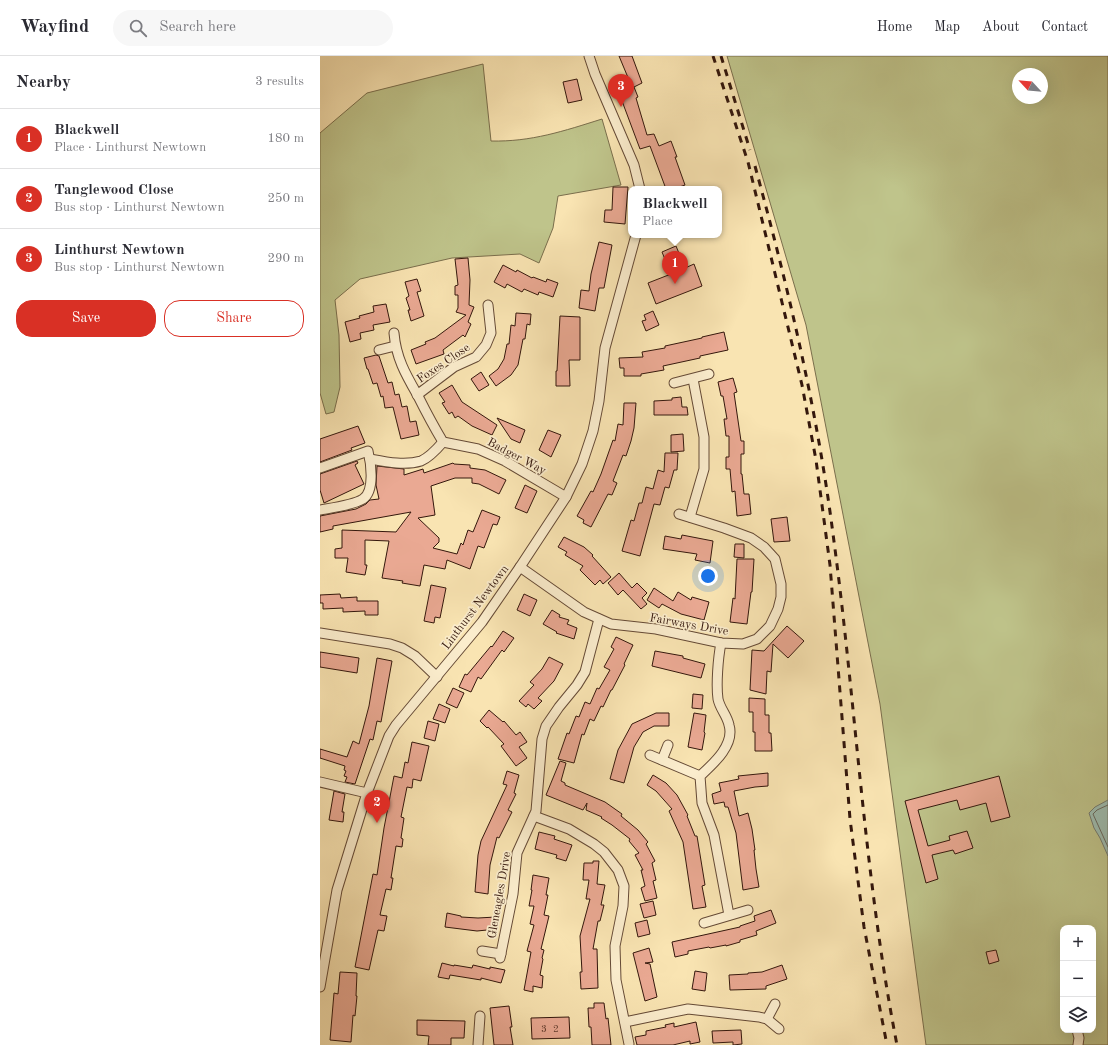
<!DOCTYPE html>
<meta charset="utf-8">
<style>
body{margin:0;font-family:"Old Standard TT",serif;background:#f7f7f7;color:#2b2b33}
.controls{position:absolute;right:12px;bottom:12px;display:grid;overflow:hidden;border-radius:8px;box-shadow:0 4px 16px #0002}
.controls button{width:36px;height:36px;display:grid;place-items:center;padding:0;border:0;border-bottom:1px solid #e1e1e2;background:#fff;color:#2b2b33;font:20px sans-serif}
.compass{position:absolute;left:692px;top:12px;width:36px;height:36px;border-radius:50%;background:#fff;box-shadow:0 4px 16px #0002;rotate:296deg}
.you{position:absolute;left:388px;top:520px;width:14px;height:14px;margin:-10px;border:3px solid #fff;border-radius:50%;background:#1a73e8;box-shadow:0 0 0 6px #1a73e833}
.badge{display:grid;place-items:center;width:26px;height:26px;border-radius:50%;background:#d93025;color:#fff;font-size:13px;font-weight:700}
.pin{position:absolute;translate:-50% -33px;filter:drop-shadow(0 1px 2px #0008)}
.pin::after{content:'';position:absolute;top:21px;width:14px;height:12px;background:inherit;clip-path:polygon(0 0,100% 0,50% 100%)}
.popup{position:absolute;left:308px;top:130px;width:94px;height:52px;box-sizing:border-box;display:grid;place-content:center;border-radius:8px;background:#fff;filter:drop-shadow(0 1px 3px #0005);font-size:13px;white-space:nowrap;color:#7c7c81}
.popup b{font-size:15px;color:#2b2b33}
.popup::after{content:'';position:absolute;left:50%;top:100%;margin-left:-8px;border:8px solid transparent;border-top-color:#fff}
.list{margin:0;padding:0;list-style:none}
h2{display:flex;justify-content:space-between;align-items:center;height:52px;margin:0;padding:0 16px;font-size:17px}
h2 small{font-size:13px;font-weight:400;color:#7c7c81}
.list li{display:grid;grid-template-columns:26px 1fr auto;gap:12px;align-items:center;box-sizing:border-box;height:60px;padding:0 16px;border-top:1px solid #e1e1e2}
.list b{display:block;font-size:15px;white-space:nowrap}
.list p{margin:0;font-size:13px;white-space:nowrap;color:#7c7c81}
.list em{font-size:13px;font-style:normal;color:#7c7c81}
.actions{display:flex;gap:8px;padding:12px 16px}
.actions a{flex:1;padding:9px 0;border:1px solid #d93025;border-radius:16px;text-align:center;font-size:14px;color:#d93025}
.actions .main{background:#d93025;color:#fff}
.icon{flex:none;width:22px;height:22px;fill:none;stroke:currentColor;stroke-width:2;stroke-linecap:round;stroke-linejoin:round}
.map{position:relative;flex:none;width:788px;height:989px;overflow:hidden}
header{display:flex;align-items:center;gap:24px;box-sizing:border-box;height:56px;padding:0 20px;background:#fff;border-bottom:1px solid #e1e1e2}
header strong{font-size:19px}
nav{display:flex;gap:22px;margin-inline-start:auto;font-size:14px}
.search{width:280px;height:36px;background:#f7f7f7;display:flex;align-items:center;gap:10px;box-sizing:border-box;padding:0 14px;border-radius:22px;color:#7c7c81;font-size:15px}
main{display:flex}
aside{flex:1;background:#fff}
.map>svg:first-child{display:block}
</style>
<header>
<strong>Wayfind</strong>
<div class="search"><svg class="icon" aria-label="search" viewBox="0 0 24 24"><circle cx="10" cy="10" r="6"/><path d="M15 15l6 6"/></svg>Search here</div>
<nav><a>Home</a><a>Map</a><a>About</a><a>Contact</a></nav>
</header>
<main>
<aside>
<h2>Nearby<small>3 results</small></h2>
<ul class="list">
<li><span class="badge">1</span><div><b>Blackwell</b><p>Place · Linthurst Newtown</p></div><em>180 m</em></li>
<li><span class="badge">2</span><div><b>Tanglewood Close</b><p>Bus stop · Linthurst Newtown</p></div><em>250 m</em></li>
<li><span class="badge">3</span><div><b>Linthurst Newtown</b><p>Bus stop · Linthurst Newtown</p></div><em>290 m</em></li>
</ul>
<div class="actions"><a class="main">Save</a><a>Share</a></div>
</aside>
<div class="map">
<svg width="788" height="989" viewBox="0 0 788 989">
<rect width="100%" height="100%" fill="#f9e4b2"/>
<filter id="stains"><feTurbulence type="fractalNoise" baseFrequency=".005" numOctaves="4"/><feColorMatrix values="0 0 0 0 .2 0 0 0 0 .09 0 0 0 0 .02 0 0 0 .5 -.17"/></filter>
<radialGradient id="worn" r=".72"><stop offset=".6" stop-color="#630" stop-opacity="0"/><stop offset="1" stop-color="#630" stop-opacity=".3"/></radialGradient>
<g fill="#bfc48b" stroke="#7a6e4c" fill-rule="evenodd">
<path d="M407,0h381v989h-182l-46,-341 -74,-379zM698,18h24v24h-24zM743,872h30v102h-30z"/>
<path d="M163,8l8,77c40,1 73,-10 111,-22l19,66 -63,11 -5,32 -14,35 -19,-9 -68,4 -92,21 -25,21 4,35 1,52 -6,25 -8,2 -6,-21v-260l47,-40z"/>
</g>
<path fill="#9ebeb2" stroke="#747b70" d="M788,744v56l-8,-18 -6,-10 -5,-15 6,-6z"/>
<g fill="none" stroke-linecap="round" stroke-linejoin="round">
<path stroke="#696a5f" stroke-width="1" d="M788,749l-11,5 -4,4 15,33"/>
</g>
<g fill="#eaa993" stroke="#34170c">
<path d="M299,0h13l10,27 -8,4 4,10 -2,1 11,37 7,-1 5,12 12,-5 6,16h-2l10,28 -11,4h-8l-16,-43 -10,3 -24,-64 13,-5z"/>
<path d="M257,23l5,21 -14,3 -5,-21z"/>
<path d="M293,131h15l-3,37 -21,-2 1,-12h7z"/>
<path d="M279,186l13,3 -8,43h-5l-4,23 -16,-3 2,-18 8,1 2,-17z"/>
<path d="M356,190l9,22 9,-4 8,22 -46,18 -8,-21 23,-9 -9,-22z"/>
<path d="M148,202l2,22 -1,25 5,2 -6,15 3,2 -6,13 -2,-2 -20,15 1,4 -28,10 -5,-14 15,-6 -1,-2 10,-4 31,-23 -10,-3 2,-4v-13h-3v-9l3,-1 -3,-26z"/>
<path d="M183,209l13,7 1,-2 15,8 1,-1 13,5 1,-3 11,4 -5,14 -14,-5 -1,3 -14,-6 -2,3 -15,-8 -2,4 -11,-6z"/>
<path d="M97,223l4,12 -4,1 7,24 -13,5 -3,-11h2l-4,-12 3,-2 -4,-14z"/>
<path d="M66,248l4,18 -17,3 1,5 -14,3 1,6 -11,3 -5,-20 15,-4 -1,-2 15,-4 -1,-6z"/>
<path d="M333,255l6,14 -13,6 -4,-10 4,-1 -2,-5z"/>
<path d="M196,257l15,1 -1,11 -3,-1 -2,15h-2l-5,26 -7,10 -15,11 -7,-10 9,-7 6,-10 3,-15h2l2,-19 4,1z"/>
<path d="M240,260l20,1v43h-11l1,26h-14v-15h1z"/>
<path d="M404,276l4,18 -28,6v2l-37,8 1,4 -23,4v2h-17v-8h-4l-1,-10 24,-1 -1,-5 23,-4v-2l37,-8v-1z"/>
<path d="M56,299l3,1 9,27 4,-1 3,13 4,-1 3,13 5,-1 3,16 6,-1 3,14 -18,4 -8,-32 -8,1 -2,-12 -2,1 -4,-14 -4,1 -5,-15h-1l-3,-11z"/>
<path d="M161,316l8,13 -10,6 -8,-12z"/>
<path d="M413,322l4,14 -3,1 7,48h3v13h-3v20h1l2,20h5l2,20 -14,2 -2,-25 -3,1 -2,-23h-4v-12h3v-21h-3l-2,-17h3l-4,-23h-2l-3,-14z"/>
<path d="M132,329l10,17 35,23 -5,10 -20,-9 -14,-10 -3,2 -3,-6 -3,2 -7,-11 3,-1 -6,-9z"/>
<path d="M361,341l1,10h5l1,8h-34v-14l18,-1v-2z"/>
<path d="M304,347h12l-2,25 -3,13 -5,15 -3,-1 -10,26 4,2 -5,12 -4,-1 -17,33 -8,-4 1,-3 -7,-4 14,-25 2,1 8,-18 12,-34 2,1 3,-17 5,1z"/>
<path d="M177,362l28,12 -5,13 -9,-4z"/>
<path d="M38,370l7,17 -14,5 1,2 -32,12v-23z"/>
<path d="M228,374l13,5 -10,22 -12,-7z"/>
<path d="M363,378l1,17 -13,1v-17z"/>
<path d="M345,397h13l-1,17h-3l-5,18 -4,-1 -5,18 -6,-1 -14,52 -18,-5 9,-31 3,1 5,-18h3l4,-16 7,2 5,-19 6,2z"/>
<path d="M37,405l1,2 -3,2 9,19 -40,19 -4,-13v-16z"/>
<path d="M133,407l1,1 16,1v3l15,2 21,10 -7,14 -20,-10 -7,-1v-5h-17l-24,8 4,29 -17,3 21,20v4l-6,6 24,6 4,-11 2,2 5,-15 5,2 9,-22 18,7 -3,8 -4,-1 -9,24 -6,-2 -8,23 -23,-9 -2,9 -21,-4 -4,21 -18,-3 1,-2 -21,-3 7,-37 -24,-1v25h2l-2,10 -19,-3 2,-14h-13v-9l7,-1v-18l54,2 15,-20 -78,14v3l-13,3v-16l36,-7 10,-5 4,-4 9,-1 -3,-14 1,-19 27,3v6l19,-6 1,4z"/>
<path d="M205,429l12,6 -10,22 -12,-5z"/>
<path d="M467,461l3,24 -16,1 -3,-23z"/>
<path d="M362,479l31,6 -3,22 -15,-3 2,-6 -34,-5 2,-13 16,3z"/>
<path d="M244,481l20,10 9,8 -1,1 19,21 -8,7 -3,-4 -5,5 -15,-15 3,-4 -18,-11 2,-3 -9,-5z"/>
<path d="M415,488h9v14l-10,-1z"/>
<path d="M417,503h17l-2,33h-1l-4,32 -17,-2 3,-24 2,1z"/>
<path d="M299,517l13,15 5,-5 10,10 -5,5 5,6 -6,5 -18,-19 -5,5 -10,-12z"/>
<path d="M111,529l15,3 -6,30 -5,-1 -1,6 -10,-2z"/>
<path d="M334,532l19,13 5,-9 13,8 1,-3 17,5 -5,18 -23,-6 -19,-10 -3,4 -12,-8z"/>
<path d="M20,538l1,4 16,-1v4h21v14h-13v-4l-22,1v-4l-20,1v-6h-3v-8z"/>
<path d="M204,538l13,6 -7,16 -13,-6z"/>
<path d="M232,554l8,5 -1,2 10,3 -2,4 10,4 -3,11 -18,-6 1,-1 -14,-8z"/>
<path d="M467,570l17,15 -16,17 -15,-14 -2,28 -4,-1 -1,23 -16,-4 2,-40 12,1z"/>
<path d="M183,575l11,7 -10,14 -2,-2 -21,29 -3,-2 -7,15 -12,-5 6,-13 2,1 24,-29 1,1z"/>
<path d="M296,581l17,8 -9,19 1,1 -13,25h-1l-8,17 -2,-1 -7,15 -4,-2 -6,16 -2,-1 -8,29 -16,-4 9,-26 2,1 7,-18 3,1 6,-15 5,2 7,-16 2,1 11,-19 -6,-3 10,-18 -3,-2z"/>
<path d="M335,595l28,5v2l22,6 -4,14 -49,-12z"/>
<path d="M0,596l39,6 -2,15 -37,-6z"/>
<path d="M229,601l14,7 -9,17 -16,17 4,3 -8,8 -6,-5 -2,3 -7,-6 15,-16 -4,-3 12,-13z"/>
<path d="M57,602l15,3 -11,61 -4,-1 -4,19 -3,-1 -15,45 -10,-2 2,-5 -3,-1 2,-5 -2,-1 1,-4 -25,-8v-9l27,8 6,-16 6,3 10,-38z"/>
<path d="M133,632l11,5 -7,15 -11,-5z"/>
<path d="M373,638l10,1 -1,14 -10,-1z"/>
<path d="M429,642l16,1v16h4v18h2l1,18h-17v-19h-2v-20h-4z"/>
<path d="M119,648l11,5 -5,14 -12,-4z"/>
<path d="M169,654l14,12 1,-1 12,14 4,-3 7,10 -8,5 8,11 -11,8 -15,-20 3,-2 -16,-17 -1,1 -7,-7z"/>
<path d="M336,657h13v13h-15l-11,6 -9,15 -10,36 -14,-4 8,-29 14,-26z"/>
<path d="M374,657l12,2 -2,17 1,1 -3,17 -14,-3z"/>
<path d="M108,665l11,3 -4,17 -11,-3z"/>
<path d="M92,686l17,4 -8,35 -8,-2 -1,9 -5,-1 -6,30 3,1 -3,20 2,1 -1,8 -6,-1 -5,32h2l-2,12 -5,-1 -6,26 7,1 -3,15 -6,-1 -9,40 -14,-3 18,-93 4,1 7,-47 10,-52 8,2 3,-16 3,1z"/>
<path d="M240,705l6,2 -5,18 4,2v2l40,17 17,12 -1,2 17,14 10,12 -2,2 9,17 -3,2 4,17 -3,1 4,17 -12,3 -4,-13 4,-2 -4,-16h2l-8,-15 4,-2 -10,-12 1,-2 -18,-14 -11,-7 1,-1 -16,-7 1,-7 -4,7 -37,-15z"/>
<path d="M187,715l12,4 -5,18 2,1 -8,16 4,2 -13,26 -2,-1 -7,28 -2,29 -13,-2 3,-37 3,-14 26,-56 -4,-1z"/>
<path d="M448,717v13l-13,1 -21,4 5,25 9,-3 4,16 3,21h-1l2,19 3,18 -16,3 -7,-57 -8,-26h-3l-1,-5 -10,2 -2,-10 9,-3 -2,-8 20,-4 -1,-3z"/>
<path d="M333,719l13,8 11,12 11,20 -1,1 8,20h2l8,49 -3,1 4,21 -13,2 -10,-67 -14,-31 3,-2 -16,-18 -9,-6z"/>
<path d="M679,720l11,41 -19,5 -5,-19 -26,7 -3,-10 -39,10 10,36 22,-6 -1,-4 18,-5 6,17 -18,6 -2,-4 -21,5 6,24 -12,4 -21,-82z"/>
<path d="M14,735l11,3 -3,18h2l-1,10 -14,-2z"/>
<path d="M219,776l16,4 -1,3 18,6 -6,16 -10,-3 1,-3 -22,-6z"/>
<path d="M273,805h6l-2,23 8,1 -4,20h3l-4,16h-2l-5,28h4l1,39 -17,1 -1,-17h2l-2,-36 10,-37h-4l3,-19h-6l1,-17h9z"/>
<path d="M213,819l16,3 -3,17h2l-4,20 5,1 -8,33 3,1 -2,8 1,1 -3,16 3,1 -1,12 -9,-2v6l-9,-2 7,-38 -4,-1 7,-26 -4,-1 4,-18h-5l3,-16h-1z"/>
<path d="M333,845l3,14 -12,3 -4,-14z"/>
<path d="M451,854l5,13 -20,8 1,4 -17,5v2l-14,4v-1l-16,3 -1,-1 -21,4v3l-13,3 -3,-15 68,-15v-1l15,-5 -1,-5z"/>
<path d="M127,857l14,3v1l17,1 18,-1 1,12 -20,2 -32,-4z"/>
<path d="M327,864l3,14 -12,3 -3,-14z"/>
<path d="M329,892l4,14 -8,1 5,1 7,33 -12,4 -12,-48z"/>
<path d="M676,894l3,11 -10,3 -3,-12z"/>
<path d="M122,907l12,3v-1l18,3 1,-3 17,4v-2l15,3 -4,13 -20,-5v2l-31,-5 -1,4 -11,-2z"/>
<path d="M462,909l5,14 -21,7v3l-36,1 -1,-15 19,-1v-1l14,-1z"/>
<path d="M375,915l12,2 -2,18 -13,-2z"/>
<path d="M20,916l17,1 -1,23h1l-2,20 -2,-1 -2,27 -21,-2 4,-47 4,1z"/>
<path d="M274,947h10l2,16 2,-1 3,27h-19l-1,-18h-2l-1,-19h6z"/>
<path d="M189,950l3,21h-2l3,18h-19l-4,-37z"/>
<path d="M249,961l1,21 -38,1 -1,-21z"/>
<path d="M97,964l48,1 -1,17h-13v7h-23l1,-9 -12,-1z"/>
<path d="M376,966l4,20 -10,2v-3l-17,4h-36l-2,-8 11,-2v-4l20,-4 -1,-2 9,-2v4z"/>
<path d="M421,974l1,14 -9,1v-3l-20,1 -1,-12z"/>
</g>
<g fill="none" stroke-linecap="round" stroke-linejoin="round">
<g stroke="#654a36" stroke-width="11">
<g id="street">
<path d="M269,0l6,18 39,91 6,24"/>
<path d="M74,277c2,25 12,42 24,63 8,16 16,31 25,46l35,7 27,12 61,36"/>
<path d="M59,294l16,-4"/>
<path d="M354,327l35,-9"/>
<path d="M97,339l37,-28 22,-10 10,-12 5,-12 -3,-28"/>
<path d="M50,403c16,3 35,7 51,2 9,-4 16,-12 22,-19"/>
<path d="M0,412l48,-17c3,12 7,40 -5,48 -9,6 -32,9 -43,11"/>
<path d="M370,461l14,-48v-32l-11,-58"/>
<path d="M200,511l64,45 27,12 45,5 65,14 22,1 14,-5 13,-13 8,-17 3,-12v-13l-6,-25 -11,-12 -13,-9 -27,-10 -45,-14"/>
<path d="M0,577l70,11 12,4 13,8 22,21"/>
<path d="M401,587c-3,15 -5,42 -3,56 2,10 9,16 11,26 6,20 -16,39 -29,51l2,27 12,32 15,80"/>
<path d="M330,699l50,21"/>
<path d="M342,704l6,-15"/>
<path d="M0,726l47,11"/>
<path d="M214,760l35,13 25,15 10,8 14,18 6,16 -1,20 -8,40 1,34 13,64"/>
<path d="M384,867l44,-13"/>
<path d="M162,895l19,3"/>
<path d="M180,902l13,-64 4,-41 19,-42 6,-72 4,-13 13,-19 18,-22 8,-13 14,-53"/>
<path d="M0,931l17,-97 30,-97 22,-57 7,-11 86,-103 38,-55 46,-70 16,-33 11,-33 6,-30 6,-53 31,-113"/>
<path d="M447,963l8,-15"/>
<path d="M305,966l63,-13 71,8 8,2 12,10"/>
<path d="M757,974l2,8 -1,7"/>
<path d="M158,989l2,-29"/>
</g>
</g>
<use href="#street" stroke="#fbedcd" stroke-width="9"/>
<g stroke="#34170c" stroke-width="3" stroke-dasharray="7 7" stroke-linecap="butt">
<path d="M393,0l35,106 54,223 14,75 14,105 20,254 14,108 23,118"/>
<path d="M401,0l29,94"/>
<path d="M435,110c33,121 62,243 78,368 23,170 31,342 64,511"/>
</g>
</g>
<g text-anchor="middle" stroke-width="3.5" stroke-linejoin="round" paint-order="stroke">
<g font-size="10" fill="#623c2e">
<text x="224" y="976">3</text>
<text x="236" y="976">2</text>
</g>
<g font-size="12" fill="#34170c" stroke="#fbedcd">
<text transform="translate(123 307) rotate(-34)" y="4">Foxes Close</text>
<text transform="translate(197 400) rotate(28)" y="4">Badger Way</text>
<text transform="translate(155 551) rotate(-53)" y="4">Linthurst Newtown</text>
<text transform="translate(369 568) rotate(10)" y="4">Fairways Drive</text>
<text transform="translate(179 839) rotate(-80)" y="4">Gleneagles Drive</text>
</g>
</g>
<rect width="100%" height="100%" filter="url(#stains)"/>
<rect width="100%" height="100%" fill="url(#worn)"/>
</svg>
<div class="controls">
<button>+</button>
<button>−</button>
<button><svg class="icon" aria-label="layers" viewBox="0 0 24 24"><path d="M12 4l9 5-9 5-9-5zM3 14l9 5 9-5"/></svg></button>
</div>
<svg class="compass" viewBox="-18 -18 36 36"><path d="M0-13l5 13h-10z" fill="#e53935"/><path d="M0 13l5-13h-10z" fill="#7c7c81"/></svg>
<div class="you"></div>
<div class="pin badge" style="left:355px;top:228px">1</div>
<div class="popup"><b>Blackwell</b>Place</div>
<div class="pin badge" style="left:57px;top:767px">2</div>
<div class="pin badge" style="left:301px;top:51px">3</div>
</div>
</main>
